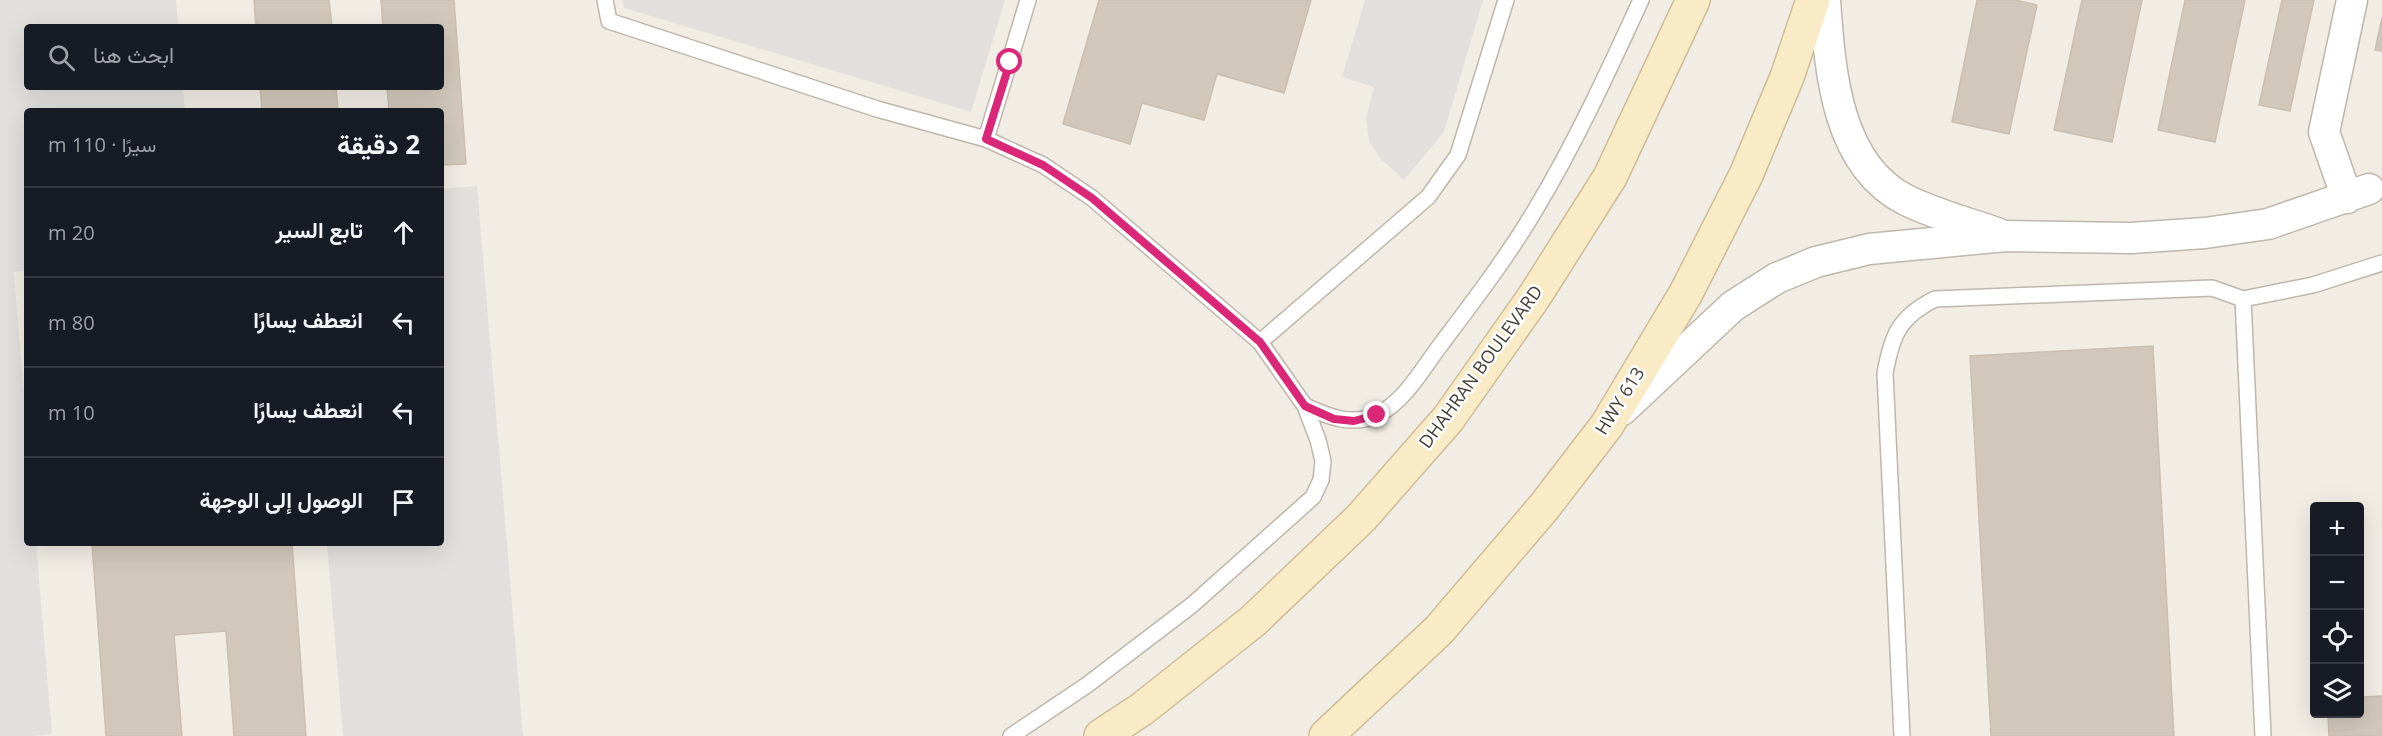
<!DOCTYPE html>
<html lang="ar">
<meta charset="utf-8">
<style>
body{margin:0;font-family:"Open Sans",Vazirmatn,sans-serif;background:#242831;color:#f1f3f6;direction:rtl}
.controls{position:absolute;right:18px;bottom:18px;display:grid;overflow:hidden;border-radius:6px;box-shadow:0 6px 24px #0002}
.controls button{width:54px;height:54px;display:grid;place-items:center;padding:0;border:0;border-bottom:2px solid #363941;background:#171b24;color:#f1f3f6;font:30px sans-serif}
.stop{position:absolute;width:18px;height:18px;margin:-14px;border:4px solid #db2777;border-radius:50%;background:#fff}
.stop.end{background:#db2777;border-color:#fff;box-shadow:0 2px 6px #0008}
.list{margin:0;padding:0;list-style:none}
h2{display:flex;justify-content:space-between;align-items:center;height:78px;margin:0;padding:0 24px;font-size:26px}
h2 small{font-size:20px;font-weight:400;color:#9ea1a6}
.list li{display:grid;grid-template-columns:39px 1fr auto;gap:18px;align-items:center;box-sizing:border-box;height:90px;padding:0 24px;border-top:2px solid #363941}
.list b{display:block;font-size:22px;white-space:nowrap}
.list em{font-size:20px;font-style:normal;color:#9ea1a6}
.icon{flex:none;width:33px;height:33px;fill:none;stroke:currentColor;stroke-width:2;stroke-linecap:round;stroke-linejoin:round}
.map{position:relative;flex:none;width:2382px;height:736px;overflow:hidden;direction:ltr}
.search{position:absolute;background:#171b24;box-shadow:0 6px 24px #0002;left:24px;top:24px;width:420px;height:66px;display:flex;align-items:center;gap:15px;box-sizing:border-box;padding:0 21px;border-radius:6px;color:#9ea1a6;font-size:22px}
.panel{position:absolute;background:#171b24;box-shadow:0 6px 24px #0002;left:24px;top:108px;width:420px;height:438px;border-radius:6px;direction:rtl}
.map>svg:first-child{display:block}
</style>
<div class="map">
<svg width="2382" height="736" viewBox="0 0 2382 736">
<rect width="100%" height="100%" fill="#f1ede5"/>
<g fill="#e2e0dd">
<path d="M0,0h176l2,27h-151v60h156l2,24h-158v160l-13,1 13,161v110h9l16,191 -19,2h-33z"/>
<path d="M622,0h383l-34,112 -347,-104z"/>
<path d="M1365,0h118l-39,132 -40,48 -24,-22 -11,-17 -3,-23 8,-31 -32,-10z"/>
<path d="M477,186l46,550h-180l-16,-193h114v-354z"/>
</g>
<g fill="#d1c8bb" stroke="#cbbfaf" stroke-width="1.5">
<path d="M254,0h75l3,27h-76z"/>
<path d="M381,0h73l12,164 -25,1v-54h-52l-2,-24h54v-60h-58z"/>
<path d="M1099,0h212l-27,93 -67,-19 -13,46 -62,-17 -12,41 -67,-20z"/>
<path d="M1977,0h38l22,5 -28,129 -57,-12z"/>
<path d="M2082,0h60l-30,142 -58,-12z"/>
<path d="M2185,0h60l-30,142 -57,-12z"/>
<path d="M2282,0h32l-24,111 -31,-6z"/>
<path d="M2382,18v33l-7,-1z"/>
<path d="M260,87h76l2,24h-76z"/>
<path d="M2153,346l21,390h-183l-21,-380z"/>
<path d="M92,543h200l14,193h-72l-8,-105 -52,4 8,101h-76z"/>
<path d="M2382,696v40h-53l-1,-22h32v-17z"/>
</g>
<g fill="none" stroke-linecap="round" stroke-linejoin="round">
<g stroke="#beb7ab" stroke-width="18">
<g id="lane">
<path d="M605,0l4,21 268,88 109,30 57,26 49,33 168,144 45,64 13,34 5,21 -2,19 -8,17 -121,108 -105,80 -76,51"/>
<path d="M986,139l42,-139"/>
<path d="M2243,299l20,437"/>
<path d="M1260,342l168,-145 30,-42 48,-155"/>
<path d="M1305,406c24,11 48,21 74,8 26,-14 43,-44 60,-67 33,-44 67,-88 95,-135 41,-68 74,-140 107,-212"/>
<path d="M1902,736l-17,-363c7,-38 14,-56 50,-74l277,-11 31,11 70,-14 69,-22"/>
</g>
</g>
<g stroke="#beb7ab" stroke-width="33">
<g id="street">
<path d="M1825,0c5,68 10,164 81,200 28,14 62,23 91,33"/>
<path d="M2347,198l-23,-66 28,-132"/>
<path d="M1622,410l111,-104 44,-28 39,-16 53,-13 137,-13 125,2 74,-5 63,-9 101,-35"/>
</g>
</g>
<g stroke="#cdbd98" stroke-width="36">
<g id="secondary">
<path d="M1101,736l41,-27 111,-88 108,-103 87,-99 86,-122 76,-120 83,-177"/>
<path d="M1326,736l113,-106 105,-123 63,-82 79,-132 60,-118 41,-98 26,-77"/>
</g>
</g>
<use href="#lane" stroke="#fff" stroke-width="15"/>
<use href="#street" stroke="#fff" stroke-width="30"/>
<use href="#secondary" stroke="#f9ebc6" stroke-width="33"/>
</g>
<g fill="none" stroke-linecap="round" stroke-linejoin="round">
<path stroke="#db2777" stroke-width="8" d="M1010,62l-24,77 57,26 49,33 168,144 45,64 29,13 20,2 23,-6"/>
</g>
<g text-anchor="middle" stroke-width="5" stroke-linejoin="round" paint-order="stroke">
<g font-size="18" fill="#423d35" stroke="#fff">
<text transform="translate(1481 367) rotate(-54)" y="6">DHAHRAN BOULEVARD</text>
<text transform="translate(1620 401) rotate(-58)" y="6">HWY 613</text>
</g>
</g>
</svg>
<div class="controls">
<button>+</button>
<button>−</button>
<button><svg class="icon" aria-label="locate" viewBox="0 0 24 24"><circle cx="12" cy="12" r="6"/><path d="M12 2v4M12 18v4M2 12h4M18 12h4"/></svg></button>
<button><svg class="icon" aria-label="layers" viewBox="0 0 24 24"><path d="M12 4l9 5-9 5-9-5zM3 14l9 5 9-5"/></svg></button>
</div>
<div class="stop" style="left:1010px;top:62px"></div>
<div class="stop end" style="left:1377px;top:415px"></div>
<div class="search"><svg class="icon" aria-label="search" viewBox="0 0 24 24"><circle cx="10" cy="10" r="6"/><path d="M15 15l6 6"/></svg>ابحث هنا</div>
<section class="panel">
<h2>2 دقيقة<small>سيرًا · 110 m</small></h2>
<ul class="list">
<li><svg class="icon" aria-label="ahead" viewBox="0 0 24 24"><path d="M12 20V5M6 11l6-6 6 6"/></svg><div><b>تابع السير</b></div><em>20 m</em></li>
<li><svg class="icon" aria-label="left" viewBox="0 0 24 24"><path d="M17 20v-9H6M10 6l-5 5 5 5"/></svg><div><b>انعطف يسارًا</b></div><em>80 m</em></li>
<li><svg class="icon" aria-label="left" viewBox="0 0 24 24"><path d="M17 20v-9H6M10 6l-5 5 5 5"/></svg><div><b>انعطف يسارًا</b></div><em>10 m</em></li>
<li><svg class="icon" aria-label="arrive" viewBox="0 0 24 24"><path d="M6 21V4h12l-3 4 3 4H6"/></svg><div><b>الوصول إلى الوجهة</b></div></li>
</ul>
</section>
</div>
